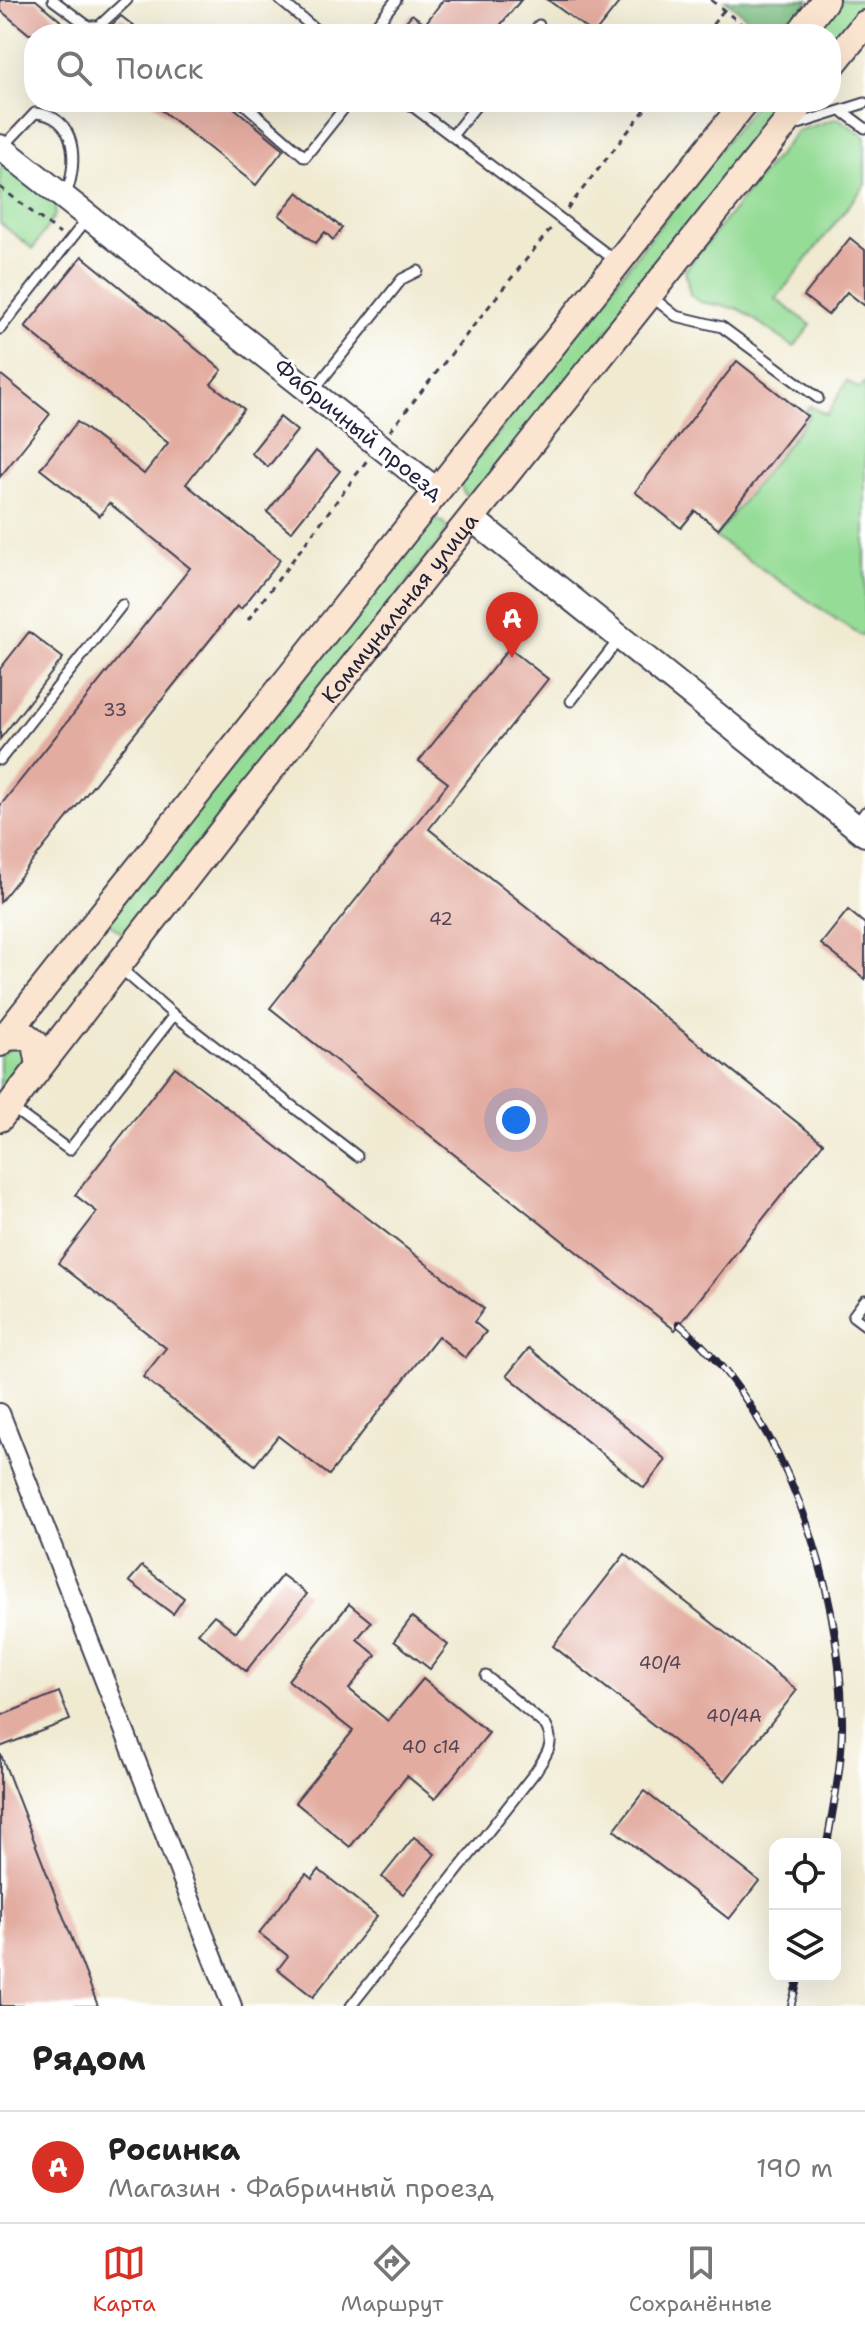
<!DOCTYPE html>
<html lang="ru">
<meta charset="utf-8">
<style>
body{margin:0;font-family:"Shantell Sans",sans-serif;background:#f6f6f6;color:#222}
.controls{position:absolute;right:24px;bottom:24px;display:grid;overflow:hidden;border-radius:16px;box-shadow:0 8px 32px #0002}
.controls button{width:72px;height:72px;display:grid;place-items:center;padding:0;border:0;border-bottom:2px solid #e0e0e0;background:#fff;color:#222;font:40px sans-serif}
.you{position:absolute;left:516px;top:1120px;width:28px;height:28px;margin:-20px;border:6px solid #fff;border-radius:50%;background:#1a73e8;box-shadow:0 0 0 12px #1a73e833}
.badge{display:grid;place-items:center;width:52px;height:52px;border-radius:50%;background:#d93025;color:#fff;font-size:26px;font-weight:700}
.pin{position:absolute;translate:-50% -66px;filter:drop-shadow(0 2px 4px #0008)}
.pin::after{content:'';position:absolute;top:42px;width:28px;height:24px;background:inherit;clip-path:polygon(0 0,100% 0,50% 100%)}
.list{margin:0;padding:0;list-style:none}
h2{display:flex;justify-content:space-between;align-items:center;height:104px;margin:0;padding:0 32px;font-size:34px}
h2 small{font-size:26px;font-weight:400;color:#767676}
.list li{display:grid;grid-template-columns:52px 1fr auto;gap:24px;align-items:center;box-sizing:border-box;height:112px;padding:0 32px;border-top:2px solid #e0e0e0}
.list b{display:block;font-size:30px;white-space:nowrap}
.list p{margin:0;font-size:26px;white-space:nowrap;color:#767676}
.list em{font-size:26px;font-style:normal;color:#767676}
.icon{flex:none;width:44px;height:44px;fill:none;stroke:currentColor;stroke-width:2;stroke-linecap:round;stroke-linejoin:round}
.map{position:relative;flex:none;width:865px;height:2006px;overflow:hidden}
.search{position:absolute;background:#fff;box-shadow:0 8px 32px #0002;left:24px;right:24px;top:24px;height:88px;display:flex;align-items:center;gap:20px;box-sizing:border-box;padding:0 28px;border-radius:32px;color:#767676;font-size:30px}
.sheet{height:216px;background:#fff}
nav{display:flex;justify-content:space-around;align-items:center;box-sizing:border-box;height:112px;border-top:2px solid #e0e0e0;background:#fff;font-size:22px;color:#767676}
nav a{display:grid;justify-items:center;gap:4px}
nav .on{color:#d93025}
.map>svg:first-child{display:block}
</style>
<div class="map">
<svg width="865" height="2006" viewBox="0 0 865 2006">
<rect width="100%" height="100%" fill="#fff"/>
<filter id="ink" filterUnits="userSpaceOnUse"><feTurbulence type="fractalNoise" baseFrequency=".0125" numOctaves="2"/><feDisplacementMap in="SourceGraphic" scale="16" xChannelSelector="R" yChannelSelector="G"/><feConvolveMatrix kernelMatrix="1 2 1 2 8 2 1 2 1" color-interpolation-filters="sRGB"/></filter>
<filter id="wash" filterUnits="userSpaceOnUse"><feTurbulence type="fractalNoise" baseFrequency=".006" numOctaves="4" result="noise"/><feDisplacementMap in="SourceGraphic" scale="32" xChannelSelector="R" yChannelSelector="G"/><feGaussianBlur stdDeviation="1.8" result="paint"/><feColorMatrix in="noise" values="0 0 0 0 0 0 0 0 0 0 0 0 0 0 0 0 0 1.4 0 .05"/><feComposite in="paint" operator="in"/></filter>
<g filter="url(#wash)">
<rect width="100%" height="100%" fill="#f0ead1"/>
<g fill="#95dc96" stroke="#5c7f68" stroke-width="2">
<path d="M838,0h27v11l-21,26 -33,-3z"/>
<path d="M757,102h35l-318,395 -9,-2 -6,-13z"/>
<path d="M838,118l27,19v48l-89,114 35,26 -17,22 -55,-38 -39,-7 -10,-7 -5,-25 112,-139z"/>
<path d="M4,164l52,39 -1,12 -22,34 -33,-26v-54z"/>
<path d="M847,381l12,8 6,-7v250l-4,4 -146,-99 95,-122 -5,-4 5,-5 17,9z"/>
<path d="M431,518l12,4 5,8 -320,408 -22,-17z"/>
<path d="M17,1043l14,16 -31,43v-47z"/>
</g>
<path fill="#78bc7f" stroke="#4d6f5d" stroke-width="2" d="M725,0h84l-19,25 -24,8z"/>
<g id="blocks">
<g fill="#e3aca0">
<path d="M0,0h36l40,34h-47l-29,-24z"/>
<path d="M443,0h78l-28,34h-98l17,-20 13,10z"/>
<path d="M548,0h73l-27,34z"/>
<path d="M121,16l23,18h-42z"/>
<path d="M151,102h76l57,47 -28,36z"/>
<path d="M298,192l44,36 -9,12 -8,-8 -9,11 -37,-28z"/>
<path d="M850,238l15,12v56l-18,-14 -19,23 -24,-19z"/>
<path d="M82,256l140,114 -11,14 33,25 -58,75 94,76 -39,49 -4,-3 -237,296v-96l190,-238 -81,-65 -9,13 -60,-47 37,-47 67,52 24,-31 -143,-116z"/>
<path d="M737,361l70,55 -89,113 -23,-18 -14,17 -46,-36z"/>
<path d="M0,374l50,40 -50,63z"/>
<path d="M280,417l17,14 -29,36 -17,-14z"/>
<path d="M316,451l24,20 -49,61 -24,-20z"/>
<path d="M29,632l34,26 -63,81v-70z"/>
<path d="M509,648l39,31 -119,150 394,314 -148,187 -405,-322 178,-225 -29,-22z"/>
<path d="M848,910l17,14v55l-44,-35z"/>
<path d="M175,1067l309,242 -10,13 12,10 -21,26 -27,-22 -109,139 -51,-39 -23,29 -112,-88 23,-29 -108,-85 39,-51 -22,-17z"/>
<path d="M529,1348l137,112 -22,28 -137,-113z"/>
<path d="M625,1554l172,136 -72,91 -172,-135z"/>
<path d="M142,1566l42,32 -11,16 -44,-33z"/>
<path d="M282,1575l25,19 -61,77 -48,-38 16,-18 22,17z"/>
<path d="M349,1604l22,18 -14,17 19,16 -27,34 39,32 35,-42 66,54 -54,66 -28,-23 -57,71 -55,-45 58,-71 -65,-51z"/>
<path d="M412,1617l36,28 -18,24 -36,-28z"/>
<path d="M59,1692l11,28 -70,27v-31z"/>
<path d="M0,1755h1l97,251h-98z"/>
<path d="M644,1791l115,90 -30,38 -115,-89z"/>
<path d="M414,1837l21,17 -32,40 -21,-17z"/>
<path d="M319,1870l58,46 -64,81 -35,-28 10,-13 -29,-23 47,-59 6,5z"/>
</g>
</g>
</g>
<g filter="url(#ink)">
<use href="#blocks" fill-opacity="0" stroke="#414052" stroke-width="2"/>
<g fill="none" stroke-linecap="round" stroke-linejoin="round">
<g stroke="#414052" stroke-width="13">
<g id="service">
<path d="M53,0l35,26h11l28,-26"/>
<path d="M280,0l41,34"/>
<path d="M369,34l27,-34"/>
<path d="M532,34l7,-9"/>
<path d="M242,102l63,55 44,-55"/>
<path d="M407,102l209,159"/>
<path d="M842,111l23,17"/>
<path d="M792,126l73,-23"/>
<path d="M452,136l27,-34"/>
<path d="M2,148l33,-35c44,3 42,51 31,82"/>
<path d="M652,297l24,19 46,11 96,71"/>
<path d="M0,329l87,-110"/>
<path d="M313,391l89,-112 16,-8"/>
<path d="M571,701l49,-63"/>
<path d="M0,760l122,-155"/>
<path d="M855,826l10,-14"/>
<path d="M119,967l55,48 183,141"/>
<path d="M12,1108l57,42 105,-135"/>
<path d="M865,1300l-12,16 12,9"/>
<path d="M351,2006l185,-235c10,-16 20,-27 10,-45l-60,-50"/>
</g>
</g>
<g stroke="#414052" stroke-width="22">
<path id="minor" d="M0,1413l232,593"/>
</g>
<g stroke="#414052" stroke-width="28">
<g id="tertiary">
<path d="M0,147l437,344"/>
<path d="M471,518l394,316"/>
</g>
</g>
<g stroke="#414052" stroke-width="30">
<g id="secondary">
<path d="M799,34l26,-34"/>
<path d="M831,66l34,-42"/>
<path d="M5,1037l21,-1 10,8 4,21"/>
<path d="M0,1043l745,-941"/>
<path id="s1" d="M0,1118l240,-310 563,-706"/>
</g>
</g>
<g stroke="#414052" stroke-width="3" stroke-dasharray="6 6" stroke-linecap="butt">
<path d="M711,0l43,34"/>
<path d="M705,34l19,-24"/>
<path d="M0,187l60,47"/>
<path d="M567,209l84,-107"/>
<path d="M390,431l162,-204"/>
<path d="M248,620l120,-161"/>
</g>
<use href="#service" stroke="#fff" stroke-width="9"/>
<use href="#minor" stroke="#fff" stroke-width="18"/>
<use href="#tertiary" stroke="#fff" stroke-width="24"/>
<use href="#secondary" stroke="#fce5d0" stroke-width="26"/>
<g stroke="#22223b" stroke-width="8">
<g id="rail">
<path d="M679,1324c105,88 162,259 163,394 1,43 -8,84 -15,126"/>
<path d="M791,2006l8,-30"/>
</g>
</g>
<use href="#rail" stroke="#fff" stroke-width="5" stroke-dasharray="15" stroke-linecap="butt"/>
</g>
</g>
<g text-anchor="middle" stroke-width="6" stroke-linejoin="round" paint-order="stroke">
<g font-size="18" fill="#524454">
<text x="115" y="716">33</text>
<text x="441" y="925">42</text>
<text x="660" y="1669">40/4</text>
<text x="734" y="1722">40/4А</text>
<text x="431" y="1753">40 c14</text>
</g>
<g font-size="22" fill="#22223b" stroke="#fff">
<text transform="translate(359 429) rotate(39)" y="8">Фабричный проезд</text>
<text dy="8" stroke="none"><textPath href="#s1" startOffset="648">Коммунальная улица</textPath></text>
</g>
</g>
</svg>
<div class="controls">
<button><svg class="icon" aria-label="locate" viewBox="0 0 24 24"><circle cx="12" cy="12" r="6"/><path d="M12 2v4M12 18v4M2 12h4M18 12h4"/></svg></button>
<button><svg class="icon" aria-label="layers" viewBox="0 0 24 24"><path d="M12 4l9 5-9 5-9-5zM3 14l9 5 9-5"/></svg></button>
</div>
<div class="you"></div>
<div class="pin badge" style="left:512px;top:658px">A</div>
<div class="search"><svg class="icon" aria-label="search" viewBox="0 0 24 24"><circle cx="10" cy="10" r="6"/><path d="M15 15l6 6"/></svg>Поиск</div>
</div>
<section class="sheet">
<h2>Рядом<small></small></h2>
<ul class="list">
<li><span class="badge">A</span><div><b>Росинка</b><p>Магазин · Фабричный проезд</p></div><em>190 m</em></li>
</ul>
</section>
<nav>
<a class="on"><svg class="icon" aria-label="map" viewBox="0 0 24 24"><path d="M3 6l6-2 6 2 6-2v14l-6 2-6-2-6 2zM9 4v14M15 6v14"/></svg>Карта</a>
<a><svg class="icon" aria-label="directions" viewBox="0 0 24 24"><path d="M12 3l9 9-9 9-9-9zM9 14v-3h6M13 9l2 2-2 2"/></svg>Маршрут</a>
<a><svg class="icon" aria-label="saved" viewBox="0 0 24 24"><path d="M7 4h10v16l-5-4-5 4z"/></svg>Сохранённые</a>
</nav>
